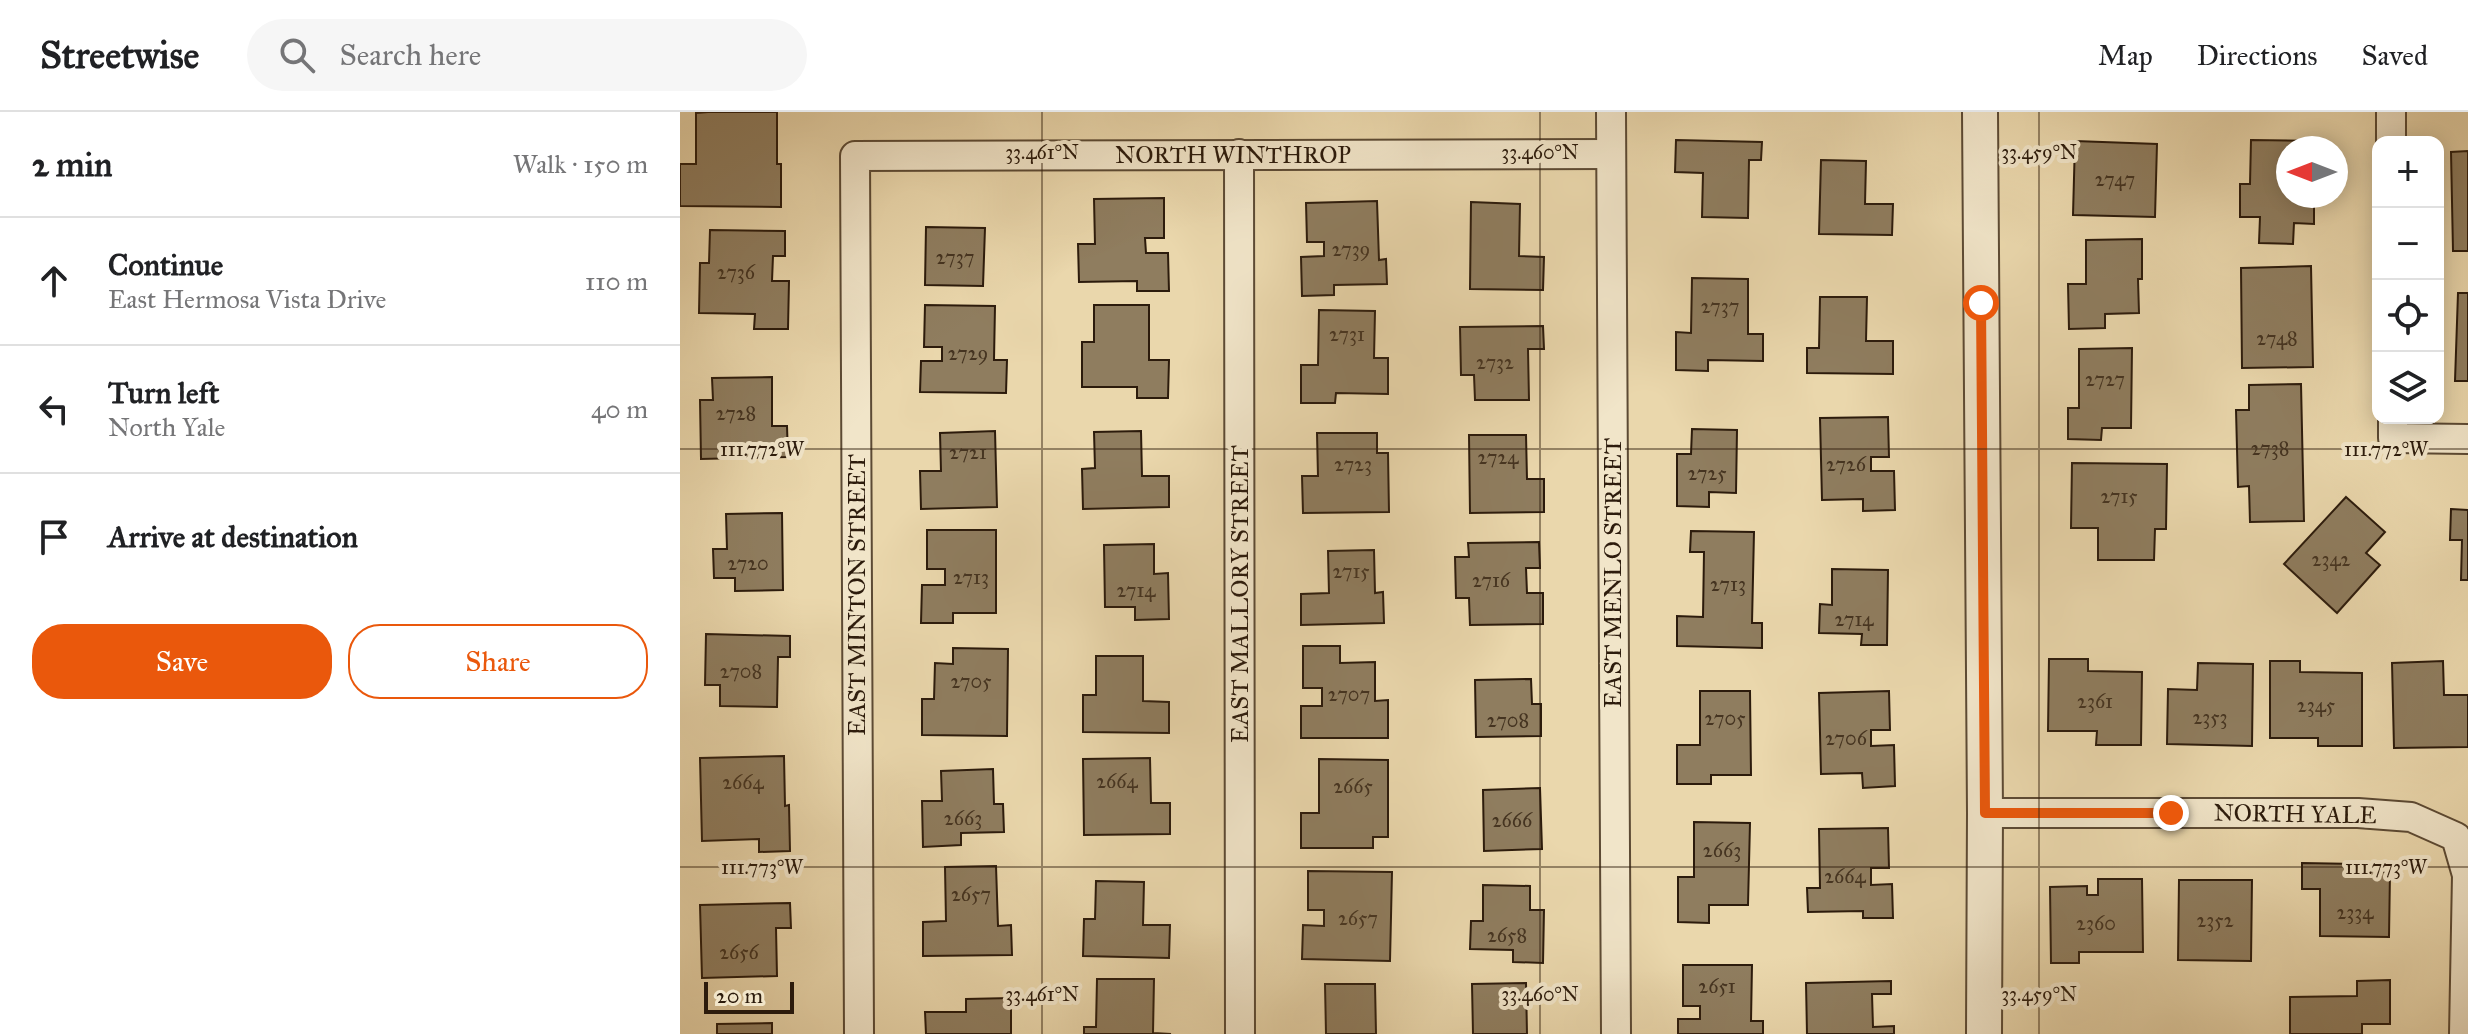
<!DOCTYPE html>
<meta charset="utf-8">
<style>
body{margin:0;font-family:"IM FELL Great Primer",serif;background:#f6f6f6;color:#202124}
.controls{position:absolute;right:24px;top:24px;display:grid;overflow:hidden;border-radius:16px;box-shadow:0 4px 20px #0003}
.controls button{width:72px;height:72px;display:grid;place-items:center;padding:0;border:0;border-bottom:2px solid #e0e0e0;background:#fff;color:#202124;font:40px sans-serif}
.compass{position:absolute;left:1596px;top:24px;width:72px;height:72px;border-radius:50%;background:#fff;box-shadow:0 4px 20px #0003;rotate:270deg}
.scale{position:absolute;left:24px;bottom:20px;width:90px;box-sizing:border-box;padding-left:8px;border:4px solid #2c1b0c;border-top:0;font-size:22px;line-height:28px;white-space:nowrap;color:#2c1b0c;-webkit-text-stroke:6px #f1e5c9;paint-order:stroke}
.stop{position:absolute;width:24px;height:24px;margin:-18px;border:6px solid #ea580c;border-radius:50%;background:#fff}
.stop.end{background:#ea580c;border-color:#fff;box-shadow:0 2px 8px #0008}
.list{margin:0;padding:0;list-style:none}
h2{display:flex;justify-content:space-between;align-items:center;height:104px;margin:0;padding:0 32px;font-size:34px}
h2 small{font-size:26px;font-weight:400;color:#757577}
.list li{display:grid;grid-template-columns:52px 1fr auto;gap:24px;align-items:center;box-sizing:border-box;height:128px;padding:0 32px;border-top:2px solid #e0e0e0}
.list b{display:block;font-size:30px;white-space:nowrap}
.list p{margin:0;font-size:26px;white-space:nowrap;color:#757577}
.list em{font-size:26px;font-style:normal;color:#757577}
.actions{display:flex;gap:16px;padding:24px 32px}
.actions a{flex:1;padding:18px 0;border:2px solid #ea580c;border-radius:32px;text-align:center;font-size:28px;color:#ea580c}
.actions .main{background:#ea580c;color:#fff}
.icon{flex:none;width:44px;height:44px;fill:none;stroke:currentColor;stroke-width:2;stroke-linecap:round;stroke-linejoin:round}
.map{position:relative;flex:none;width:1788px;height:922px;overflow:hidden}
header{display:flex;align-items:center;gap:48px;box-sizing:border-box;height:112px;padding:0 40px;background:#fff;border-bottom:2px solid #e0e0e0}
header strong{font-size:38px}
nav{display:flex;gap:44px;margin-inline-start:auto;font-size:28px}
.search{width:560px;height:72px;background:#f6f6f6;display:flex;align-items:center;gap:20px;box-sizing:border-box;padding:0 28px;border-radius:44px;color:#757577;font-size:30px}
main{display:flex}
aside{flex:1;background:#fff}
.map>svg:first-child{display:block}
</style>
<header>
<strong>Streetwise</strong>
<div class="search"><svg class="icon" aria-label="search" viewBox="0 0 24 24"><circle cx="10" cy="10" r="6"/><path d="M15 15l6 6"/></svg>Search here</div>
<nav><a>Map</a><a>Directions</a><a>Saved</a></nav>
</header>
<main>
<aside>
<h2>2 min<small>Walk · 150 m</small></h2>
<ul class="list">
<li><svg class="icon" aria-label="ahead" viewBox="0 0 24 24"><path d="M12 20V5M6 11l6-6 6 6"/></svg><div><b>Continue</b><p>East Hermosa Vista Drive</p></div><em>110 m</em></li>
<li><svg class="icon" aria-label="left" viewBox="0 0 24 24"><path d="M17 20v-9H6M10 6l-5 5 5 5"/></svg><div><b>Turn left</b><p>North Yale</p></div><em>40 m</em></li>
<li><svg class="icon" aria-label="arrive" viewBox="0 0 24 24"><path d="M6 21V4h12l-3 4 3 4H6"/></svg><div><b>Arrive at destination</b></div></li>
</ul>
<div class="actions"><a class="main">Save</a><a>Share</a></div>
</aside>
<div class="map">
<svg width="1788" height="922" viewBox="0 0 1788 922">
<rect width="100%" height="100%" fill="#ead7ac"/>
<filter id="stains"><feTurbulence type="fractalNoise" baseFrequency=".0025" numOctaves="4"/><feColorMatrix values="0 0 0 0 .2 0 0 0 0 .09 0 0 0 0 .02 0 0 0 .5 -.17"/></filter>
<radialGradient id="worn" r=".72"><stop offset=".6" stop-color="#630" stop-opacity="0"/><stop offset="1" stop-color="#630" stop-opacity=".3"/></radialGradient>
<g fill="#8f7d5f" stroke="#2c1b0c" stroke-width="2">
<path d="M28,0h69v52h4v43l-101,-1v-42h16v-51z"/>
<path d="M996,28l86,2 -1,18h-12l-1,58 -46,-1 1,-44 -28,-1z"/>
<path d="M1571,28l67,1v7h-30v48h26v28l-20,-1 -1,21 -34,-1 1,-26h-20v-33h10z"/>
<path d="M1395,29l82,3 -2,73 -82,-2z"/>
<path d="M1788,39v100h-15l-2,-99z"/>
<path d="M1141,48l45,1 -1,43h28l-1,31 -73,-1z"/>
<path d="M484,86v40h-19l1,15h22l1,38h-32v-10l-58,1 -1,-38h17l-1,-45z"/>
<path d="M697,89l2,59 7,-1 1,25 -53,1v10l-32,1 -1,-39 23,-1v-14h-17l-1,-39z"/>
<path d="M791,90l49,2 -1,52 25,1 -1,33 -73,-1z"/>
<path d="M246,115l59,1 -2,58 -58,-1z"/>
<path d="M30,118l75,1v25h-12l-1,25h17l-1,48h-34l1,-15 -56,-1 1,-50h9z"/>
<path d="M1462,127v40h-4l1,34 -34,1v14l-36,1 -1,-45h18v-44z"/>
<path d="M1631,154l2,101 -71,1 -1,-100z"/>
<path d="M1012,166l56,1v55h15v27l-55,-1v11l-32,-1v-38l15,1z"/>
<path d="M1778,181h10v88h-13z"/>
<path d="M1140,185h47l-1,44h27v33l-86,-1v-25h12z"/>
<path d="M245,193l70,1 -1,54h13l-1,33 -86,-1 1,-31h21v-14h-18z"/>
<path d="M414,193h55v55h20l-1,38h-31v-11h-55v-45h12z"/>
<path d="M639,198l56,1 -1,47h14v36l-52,-1 -1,10h-34v-38h17z"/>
<path d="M863,214l1,23h-16l1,51h-54l-1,-25h-13l-1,-48z"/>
<path d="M1452,236l-1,80h-29l-1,12 -33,-1v-31h11v-59z"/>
<path d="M92,265v49h15l1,31 -87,2 -1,-59h13l-1,-22z"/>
<path d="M1621,272l3,137 -54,1 -1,-36 -11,1 -2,-77h13v-25z"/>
<path d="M1208,305l1,40h-18v14h23l1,39 -32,1v-12l-41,1 -2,-82z"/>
<path d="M1012,317l45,1 -1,63 -27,-1v15l-32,-1v-52h14z"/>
<path d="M315,319l2,76 -76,2 -1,-38h21l-1,-38z"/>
<path d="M461,319l1,45h27v31l-86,2 -1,-40 13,-1 -1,-36z"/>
<path d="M637,321h60v20h11l1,59 -86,1 -1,-37h16z"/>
<path d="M789,323h57l1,44h17v33l-74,1z"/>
<path d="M1392,351l95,1 -1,65h-11l-1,31h-56v-32h-27z"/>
<path d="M1666,385l39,35 -19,21 14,12 -43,48 -53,-49z"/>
<path d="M1771,397l17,1v70h-7l1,-40h-12z"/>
<path d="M102,401l1,77 -48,1v-13h-21l-1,-29h14l-1,-35z"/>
<path d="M247,418h69v83h-43v10h-32l1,-38h23v-16h-18z"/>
<path d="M1011,419l63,1 -2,91h10v25l-85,-2v-30l26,1 1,-65h-14z"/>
<path d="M859,430l1,26h-14l1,25h16v31l-73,1 -1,-27h-13l-1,-41h14l-1,-14z"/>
<path d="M474,432v30l14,-1 1,46 -34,1v-13h-30l-1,-62z"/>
<path d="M694,438l1,43 8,-1 1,31 -83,2v-31l28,-1 -1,-42z"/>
<path d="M1152,457l56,1 -1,75h-26l1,-11 -43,-1 1,-29 12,1z"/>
<path d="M26,522l84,2v21h-12l-1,50 -57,-1v-21h-15z"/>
<path d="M623,534h37v17l35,-1v39l13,-1v38h-87v-32h21v-18h-19z"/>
<path d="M273,536l55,1 -1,87 -85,-1v-36h12l1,-36 18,1z"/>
<path d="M416,544h47v45l26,1v31l-86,-1v-37h13z"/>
<path d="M1369,547h39v12l54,1 -1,73h-45l1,-14h-49z"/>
<path d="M1590,549h30v11l62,1v73h-44v-8h-48z"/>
<path d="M1763,549l1,34h24v52l-74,1 -2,-85z"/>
<path d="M1518,551l55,1 -1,82 -85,-2 1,-55 29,1z"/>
<path d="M851,567l1,25h9v32l-65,1 -1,-57z"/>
<path d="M1020,579h50l1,84h-40v9h-34v-39h23z"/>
<path d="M1209,579l1,39h-19v16l23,-1 1,41 -32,2 -1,-15 -41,1 -2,-81z"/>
<path d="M104,644l1,50 4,-1 1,46 -31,1v-13l-57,2 -2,-83z"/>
<path d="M470,646l1,45h19v31l-86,1 -1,-76z"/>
<path d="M639,647l69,1v77h-15v11h-72v-35h18z"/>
<path d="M313,657l1,35h9l1,28 -43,1v12l-38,2 -1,-46h20l-1,-30z"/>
<path d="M860,676l2,61 -58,2 -1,-61z"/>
<path d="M1014,710l56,1 -2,82h-39v18l-31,-1v-45h16z"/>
<path d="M1208,716l1,40h-18v17l21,-1 1,34h-30v-7l-55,1 -1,-24h13l-1,-59z"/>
<path d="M1622,751l55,1v7l33,1 -1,65 -69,-1v-47h-18z"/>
<path d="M316,754l2,60 13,-1 1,30 -89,1v-34l23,-1 -1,-54z"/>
<path d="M628,759l84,1 -2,89 -88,-2 1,-34 21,1v-16h-16z"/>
<path d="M1418,767h44l1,73h-64v11h-28l-1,-76 37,-1v9h11z"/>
<path d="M1499,768h73l-1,81 -73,-1z"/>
<path d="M416,769l48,1 -1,43h27l-1,33 -86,-2 1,-37h11z"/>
<path d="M803,773l47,1v24h14l-1,53 -30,-1v-12l-43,-1 1,-28h12z"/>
<path d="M110,791l1,25h-15l1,48 -75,2 -2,-73z"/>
<path d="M1003,853h69l-1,56h12v13h-85v-15h22v-13h-17z"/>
<path d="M417,867h57l-1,54 18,1h-87v-7h12z"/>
<path d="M1710,868v44h-28v10h-72v-37l67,-1v-15z"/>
<path d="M1211,869v13h-19l1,33 21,-1v8h-87l-1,-51z"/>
<path d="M846,871l1,51h-54l-1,-50z"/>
<path d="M645,872h50l1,50h-50z"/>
<path d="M331,886v36h-85l-1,-22h41v-13z"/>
<path d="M92,911v11h-55v-10z"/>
</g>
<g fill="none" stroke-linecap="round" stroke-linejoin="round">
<g stroke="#5c4a34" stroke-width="32">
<g id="minor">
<path d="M931,0l5,922"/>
<path d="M1711,0v30"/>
<path d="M559,42l1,880"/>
<path d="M1713,306v20l75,1"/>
<path d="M1305,701h373l53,4 45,20 11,38 -3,159"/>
<path d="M179,922l-4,-878 756,-2"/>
</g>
</g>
<g stroke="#5c4a34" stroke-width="38">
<path id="tertiary" d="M1300,0l5,701 -1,221"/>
</g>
<use href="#minor" stroke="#f1e5c9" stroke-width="28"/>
<use href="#tertiary" stroke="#f1e5c9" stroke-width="34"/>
</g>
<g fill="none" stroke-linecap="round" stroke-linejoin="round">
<path stroke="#ea580c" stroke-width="10" d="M1301,191l4,510h186"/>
</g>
<path fill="none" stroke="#2c1b0c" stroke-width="2" stroke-opacity="0.45" d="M362,0v922M860,0v922M1359,0v922M0,337h1788M0,755h1788"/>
<g text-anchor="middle" stroke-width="8" stroke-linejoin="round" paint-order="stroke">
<g font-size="20" fill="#453421">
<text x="1435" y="74">2747</text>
<text x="671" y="144">2739</text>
<text x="275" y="152">2737</text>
<text x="56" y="167">2736</text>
<text x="1040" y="201">2737</text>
<text x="667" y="229">2731</text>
<text x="1597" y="233">2748</text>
<text x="288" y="248">2729</text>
<text x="815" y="257">2732</text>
<text x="1425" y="274">2727</text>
<text x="56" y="308">2728</text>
<text x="1590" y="343">2738</text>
<text x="288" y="347">2721</text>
<text x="818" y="352">2724</text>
<text x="673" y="359">2723</text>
<text x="1166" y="359">2726</text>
<text x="1027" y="368">2725</text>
<text x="1439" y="391">2715</text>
<text x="1651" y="454">2342</text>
<text x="68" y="458">2720</text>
<text x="671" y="466">2715</text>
<text x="291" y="472">2713</text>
<text x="811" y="475">2716</text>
<text x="1048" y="479">2713</text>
<text x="456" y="485">2714</text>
<text x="1174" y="514">2714</text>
<text x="61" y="566">2708</text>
<text x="291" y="576">2705</text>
<text x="669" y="589">2707</text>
<text x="1415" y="596">2361</text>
<text x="1636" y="600">2345</text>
<text x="1530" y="612">2353</text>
<text x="1045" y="613">2705</text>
<text x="828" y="615">2708</text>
<text x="1166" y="633">2706</text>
<text x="437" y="676">2664</text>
<text x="63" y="677">2664</text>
<text x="673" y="681">2665</text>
<text x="283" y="713">2663</text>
<text x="832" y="715">2666</text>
<text x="1042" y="745">2663</text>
<text x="1165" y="771">2664</text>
<text x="291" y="789">2657</text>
<text x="1675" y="807">2334</text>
<text x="678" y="813">2657</text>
<text x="1535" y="815">2352</text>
<text x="1416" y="818">2360</text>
<text x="827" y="830">2658</text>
<text x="59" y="847">2656</text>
<text x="1037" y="881">2651</text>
</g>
<g font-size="24" fill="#2c1b0c" stroke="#f1e5c9">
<text x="553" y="51">NORTH WINTHROP</text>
<text transform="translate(933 461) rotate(-90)" y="8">EAST MENLO STREET</text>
<text transform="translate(560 482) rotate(-90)" y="8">EAST MALLORY STREET</text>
<text transform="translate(177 483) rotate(-90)" y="8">EAST MINTON STREET</text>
<text transform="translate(1615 702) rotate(1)" y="8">NORTH YALE</text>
</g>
</g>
<g font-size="20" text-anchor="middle" fill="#2c1b0c" stroke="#f1e5c9" stroke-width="8" stroke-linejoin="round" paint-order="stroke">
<text x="362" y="47">33.461°N</text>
<text x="860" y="47">33.460°N</text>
<text x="1359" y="47">33.459°N</text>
<text x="1706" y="344">111.772°W</text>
<text x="82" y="344">111.772°W</text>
<text x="1706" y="762">111.773°W</text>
<text x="82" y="762">111.773°W</text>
<text x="362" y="889">33.461°N</text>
<text x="860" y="889">33.460°N</text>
<text x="1359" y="889">33.459°N</text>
</g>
<rect width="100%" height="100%" filter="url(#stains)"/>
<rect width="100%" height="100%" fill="url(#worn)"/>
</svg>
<div class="controls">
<button>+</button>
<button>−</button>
<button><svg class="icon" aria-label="locate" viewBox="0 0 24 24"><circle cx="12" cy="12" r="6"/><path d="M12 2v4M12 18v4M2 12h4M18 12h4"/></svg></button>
<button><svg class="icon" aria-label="layers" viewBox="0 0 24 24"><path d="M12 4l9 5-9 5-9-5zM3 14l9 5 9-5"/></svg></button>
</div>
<svg class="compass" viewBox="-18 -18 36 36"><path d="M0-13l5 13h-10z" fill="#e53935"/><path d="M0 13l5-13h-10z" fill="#757577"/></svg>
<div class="scale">20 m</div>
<div class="stop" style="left:1301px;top:191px"></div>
<div class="stop end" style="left:1491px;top:701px"></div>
</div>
</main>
